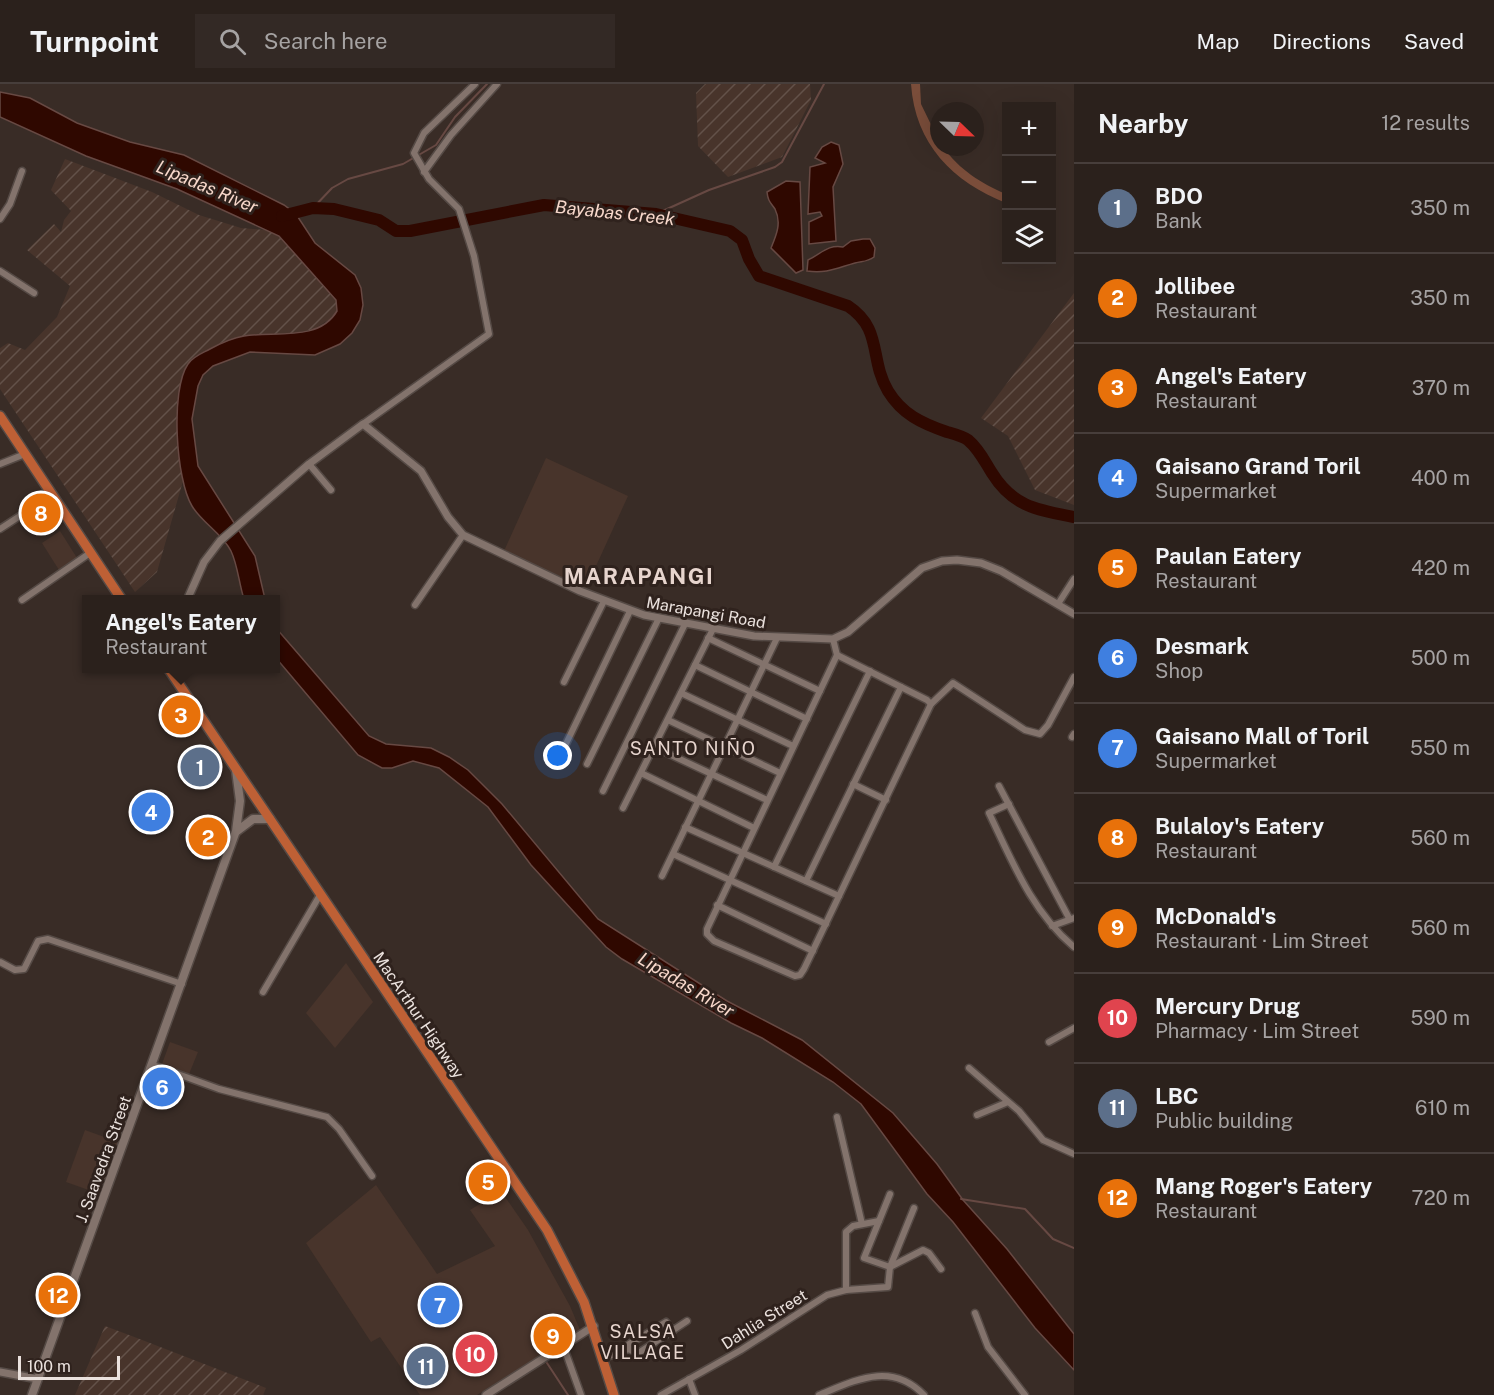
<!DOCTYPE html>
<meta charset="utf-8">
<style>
body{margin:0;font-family:"Public Sans",sans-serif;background:#332925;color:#f1f3f6}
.controls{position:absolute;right:18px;top:18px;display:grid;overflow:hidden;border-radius:0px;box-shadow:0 6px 24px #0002}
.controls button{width:54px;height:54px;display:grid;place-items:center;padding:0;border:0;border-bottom:2px solid #473e3b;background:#2b211c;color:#f1f3f6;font:30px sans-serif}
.compass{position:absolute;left:930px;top:18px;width:54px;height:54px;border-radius:50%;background:#2b211c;box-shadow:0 6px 24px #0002;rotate:113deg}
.scale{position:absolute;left:18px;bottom:15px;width:102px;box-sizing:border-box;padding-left:6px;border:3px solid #ebe2de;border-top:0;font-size:16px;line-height:21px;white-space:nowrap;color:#ebe2de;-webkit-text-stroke:4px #2f221d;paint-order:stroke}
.you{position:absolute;left:558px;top:672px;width:21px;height:21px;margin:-15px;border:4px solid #fff;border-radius:50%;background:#1a73e8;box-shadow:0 0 0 9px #1a73e833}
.badge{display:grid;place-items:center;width:39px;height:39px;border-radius:50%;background:#1a73e8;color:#fff;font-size:20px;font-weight:700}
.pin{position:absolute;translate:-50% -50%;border:3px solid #fff;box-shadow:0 2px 6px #0006}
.popup{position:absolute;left:82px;top:511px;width:198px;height:78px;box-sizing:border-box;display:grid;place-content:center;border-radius:0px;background:#2b211c;filter:drop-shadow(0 2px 4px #0005);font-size:20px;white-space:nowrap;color:#a6a3a3}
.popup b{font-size:22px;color:#f1f3f6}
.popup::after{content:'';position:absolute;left:50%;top:100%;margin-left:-12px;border:12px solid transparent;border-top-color:#2b211c}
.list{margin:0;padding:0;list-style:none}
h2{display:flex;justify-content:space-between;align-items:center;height:78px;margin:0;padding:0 24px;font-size:26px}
h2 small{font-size:20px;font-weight:400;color:#a6a3a3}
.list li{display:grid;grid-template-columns:39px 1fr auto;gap:18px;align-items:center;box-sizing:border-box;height:90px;padding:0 24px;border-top:2px solid #473e3b}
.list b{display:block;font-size:22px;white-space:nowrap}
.list p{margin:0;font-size:20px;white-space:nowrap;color:#a6a3a3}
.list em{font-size:20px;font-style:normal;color:#a6a3a3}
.icon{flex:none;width:33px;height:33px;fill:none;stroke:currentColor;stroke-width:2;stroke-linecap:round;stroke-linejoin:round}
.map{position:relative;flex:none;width:1074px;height:1311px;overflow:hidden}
header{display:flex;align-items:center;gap:36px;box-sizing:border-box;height:84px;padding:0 30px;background:#2b211c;border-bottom:2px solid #473e3b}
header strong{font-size:28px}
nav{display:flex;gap:33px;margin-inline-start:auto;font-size:21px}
.search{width:420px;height:54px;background:#332925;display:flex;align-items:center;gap:15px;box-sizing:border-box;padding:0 21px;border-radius:0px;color:#a6a3a3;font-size:22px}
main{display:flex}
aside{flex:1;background:#2b211c}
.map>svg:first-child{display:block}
</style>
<header>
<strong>Turnpoint</strong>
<div class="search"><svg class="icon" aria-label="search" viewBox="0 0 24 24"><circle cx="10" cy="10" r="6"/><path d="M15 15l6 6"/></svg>Search here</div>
<nav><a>Map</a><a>Directions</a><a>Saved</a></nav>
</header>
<main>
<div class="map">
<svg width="1074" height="1311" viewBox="0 0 1074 1311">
<defs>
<pattern id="industrial-furrows" width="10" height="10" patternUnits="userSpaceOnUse" patternTransform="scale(1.5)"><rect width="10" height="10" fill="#48342b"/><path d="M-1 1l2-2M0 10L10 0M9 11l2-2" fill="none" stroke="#635149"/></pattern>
</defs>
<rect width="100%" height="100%" fill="#392c26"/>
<g fill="#48342b">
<path d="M546,374l82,38 -42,92 -82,-37z"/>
<path d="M60,447l17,27 -18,12 -17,-27z"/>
<path d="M346,879l27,39 -38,46 -29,-35z"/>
<path d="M170,958l28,10 -9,22 -27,-10z"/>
<path d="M85,1046l33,12 -18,52 -34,-12z"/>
<path d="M376,1101l61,89 58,-28 -25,-36 31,-19 27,39 42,76 10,24 -103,65h-57l-40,-58 -9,5 -65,-99z"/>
</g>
<g fill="url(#industrial-furrows)">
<path d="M705,0h105l1,16 -29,57 -54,20 -30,-31 -2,-53z"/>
<path d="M65,75l87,33 47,23 42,13 24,2 14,6 57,64 1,11 -4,6 -19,12 -19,4 -51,3 -17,4 -31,16 -16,36 -2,17 5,72 -26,91 -22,20 -135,-203v-41l8,-5 17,7 32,-33 13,-31 -43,-36 27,-26 7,8 3,-12 7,-9 -20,-21z"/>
<path d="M1074,209v212l-39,-15 -27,-54 -27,-18z"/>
<path d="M105,1242l32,12 129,50 -3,7h-188z"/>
</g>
<path fill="#7a4d3a" d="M911,0h9l1,20 18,37v6h4c17,23 37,36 63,47v9c-53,-21 -91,-59 -95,-119z"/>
<g fill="#2f0800" stroke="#674943" stroke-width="1.5">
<path d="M0,8l30,6 47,25 53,19 54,13 100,50 12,9 19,29 40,32 6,13 2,17 -3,15 -8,13 -12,11 -25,11 -65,-3 -37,14 -10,9 -5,11 -6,33 6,47 57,90 10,43h-21c-5,-15 -6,-33 -13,-48 -9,-18 -29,-28 -39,-45 -16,-26 -22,-116 -4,-142 5,-8 15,-11 22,-15 11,-6 22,-11 34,-13 30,-5 75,6 93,-25l-1,-11 -57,-64 -102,-47 -91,-33 -86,-39z"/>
<path d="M831,58l8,3 4,19 -10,23 3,54 -27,3v-22l13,-6 -2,-4 -12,2 2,-47 15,-4 -10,-5 7,-11z"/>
<path d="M786,97l14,1 3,88 -7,3 -25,-25c5,-12 11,-25 4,-39 -5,-7 -7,-8 -8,-17z"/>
<path d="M863,155h7l5,9 -1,9c-7,5 -11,4 -19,6 -18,5 -29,11 -48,8l1,-11c13,-6 20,-16 35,-13l8,-6z"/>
<path d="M276,544l93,108 17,8 45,4 18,9 19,13 34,34 96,115 129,82 75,39 91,73 44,51 26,36 44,49 67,85v36l-39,-42 -82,-106 -26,-28 -66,-90 -28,-22 -71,-44 -31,-15 -109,-64 -16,-12 -75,-82 -43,-58 -49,-39 -26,-7 -21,7h-10l-24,-13 -82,-97z"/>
</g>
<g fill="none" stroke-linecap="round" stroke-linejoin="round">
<g stroke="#674943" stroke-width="2">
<path d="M313,124l19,-20 16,-9 55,-15 33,-19 19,-28 32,-33"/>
<path d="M656,130l53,-24 66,-23 7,-5 42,-78"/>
<path d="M961,1115l64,10 28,30 21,9"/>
<path d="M547,1279l21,32"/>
</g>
<path stroke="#2f0800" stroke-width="12" d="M282,132l31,-8 21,1 45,11 17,11h14l134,-26 112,9 74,17 12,9 7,19 10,17 89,30c35,23 21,53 40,85 14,23 33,32 59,41 7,2 15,4 21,8 11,9 17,22 24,33 21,34 46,37 82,44"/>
<g stroke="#554a45" stroke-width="9">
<g id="minor">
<path d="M424,88l27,-37 46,-51"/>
<path d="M0,135l10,-15 12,-33"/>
<path d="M0,187l34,22"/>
<path d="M363,340l126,-90 -15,-78 -15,-47 -30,-30 -15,-26 10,-20 51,-49"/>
<path d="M0,380l25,-10"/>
<path d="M309,380l22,26"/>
<path d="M0,445l52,-34"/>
<path d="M22,516l68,-47"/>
<path d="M1058,520l16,-25"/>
<path d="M415,521l48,-70"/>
<path d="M708,554l112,53"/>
<path d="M833,555l4,16 -130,274v5l7,7 81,35 5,-1 4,-6 127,-265 22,-21 72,47 15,4 8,-9 26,-48"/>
<path d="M837,571l90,45 4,4"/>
<path d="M695,581l112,54"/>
<path d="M564,598l40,-81"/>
<path d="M681,609l112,53"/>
<path d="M668,636l112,53"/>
<path d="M1072,653l2,-3"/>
<path d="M654,663l113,53"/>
<path d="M563,666l67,-139"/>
<path d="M587,680l72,-146"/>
<path d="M641,689l113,55"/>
<path d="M853,700l33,16"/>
<path d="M999,702l70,132"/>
<path d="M603,707l82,-167"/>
<path d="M1009,720l-20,9c23,48 43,99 85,134"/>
<path d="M623,724l90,-179"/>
<path d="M685,743l154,69"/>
<path d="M673,770l153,70"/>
<path d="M774,783l96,-196"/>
<path d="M662,792l115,-238"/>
<path d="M806,797l95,-194"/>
<path d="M717,821l96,46"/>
<path d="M1052,842l22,-8"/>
<path d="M0,878l15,8 9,-1 14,-28 10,-2 134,45"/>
<path d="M263,908l57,-97"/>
<path d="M1049,958l25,-14"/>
<path d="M153,981l66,24 108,28 12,12 33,47"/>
<path d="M969,984l50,43 24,29 31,14"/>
<path d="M977,1031l31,-13"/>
<path d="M837,1033l25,107"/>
<path d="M890,1110l-26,64 26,9 33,-17 6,3 12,16"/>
<path d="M846,1206v-58l7,-6 26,-5"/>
<path d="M975,1229l13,34 37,48"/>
<path d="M563,1261l18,50"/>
<path d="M629,1265v-5l37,-22 7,9"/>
<path d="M604,1274l25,-9 8,5 50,-33"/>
<path d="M689,1295l6,16"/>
<path d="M661,1311l80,-45 86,-55 19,-5 42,-3 2,-20 24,-59"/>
<path d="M819,1311c37,-15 72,-34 105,0"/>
</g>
</g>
<g stroke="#554a45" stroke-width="10">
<g id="tertiary">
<path d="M187,516l17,-38 16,-21 89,-77 54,-40 58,47 27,46 15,18 117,56 64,24 110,21 79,3 15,-7 74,-64 20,-7 15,-1 24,3 20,8 73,43"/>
<path d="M0,1288l38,7"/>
<path d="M486,1311l108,-69"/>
</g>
</g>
<g stroke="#554a45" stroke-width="11">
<g id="secondary">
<path d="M237,747l16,-12h17"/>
<path d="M32,1311l204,-564 4,-30 -4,-31"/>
</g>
</g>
<g stroke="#554a45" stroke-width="12">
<g id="trunk">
<path d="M0,332l122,184"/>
<path d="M168,584l379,562 37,72 30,93"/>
</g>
</g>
<use href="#minor" stroke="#83736c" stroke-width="6"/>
<use href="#tertiary" stroke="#83736c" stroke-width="7"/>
<use href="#secondary" stroke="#83736c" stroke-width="8"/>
<use href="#trunk" stroke="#be6035" stroke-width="9"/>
</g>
<g text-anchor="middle" stroke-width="6" stroke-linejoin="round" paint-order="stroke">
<g font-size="16" fill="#ebe2de" stroke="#2f221d">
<text transform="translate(706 528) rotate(10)" y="6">Marapangi Road</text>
<text transform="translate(419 931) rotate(56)" y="6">MacArthur Highway</text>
<text transform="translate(103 1075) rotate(-70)" y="6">J. Saavedra Street</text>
<text transform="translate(764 1235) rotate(-32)" y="6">Dahlia Street</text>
</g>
<g font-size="18" font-style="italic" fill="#f8d8cb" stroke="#2f221d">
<text transform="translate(207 103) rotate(23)" y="6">Lipadas River</text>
<text transform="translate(615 129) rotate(6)" y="6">Bayabas Creek</text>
<text transform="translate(686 901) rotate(31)" y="6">Lipadas River</text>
</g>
<g font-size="18" letter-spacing="1.5" fill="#e7d5ce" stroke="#2f221d">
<text x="693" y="671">SANTO NIÑO</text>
<text x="643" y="1254">SALSA<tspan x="643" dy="21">VILLAGE</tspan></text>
</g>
<g font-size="22" font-weight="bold" letter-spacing="1.5" fill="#e7d5ce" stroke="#2f221d">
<text x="639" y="500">MARAPANGI</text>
</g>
</g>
</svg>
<div class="controls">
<button>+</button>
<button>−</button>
<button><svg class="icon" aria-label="layers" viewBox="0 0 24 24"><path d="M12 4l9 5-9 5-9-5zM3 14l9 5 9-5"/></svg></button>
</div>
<svg class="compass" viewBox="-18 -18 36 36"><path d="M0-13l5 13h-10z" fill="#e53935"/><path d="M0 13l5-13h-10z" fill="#a6a3a3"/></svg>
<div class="scale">100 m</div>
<div class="you"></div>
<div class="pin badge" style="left:200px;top:683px;background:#5c6f8a">1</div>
<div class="pin badge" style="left:208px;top:753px;background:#e8710a">2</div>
<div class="pin badge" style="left:181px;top:631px;background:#e8710a">3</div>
<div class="popup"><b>Angel's Eatery</b>Restaurant</div>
<div class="pin badge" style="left:151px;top:728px;background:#3f7fe0">4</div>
<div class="pin badge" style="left:488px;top:1098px;background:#e8710a">5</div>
<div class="pin badge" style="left:162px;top:1003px;background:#3f7fe0">6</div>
<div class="pin badge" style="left:440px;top:1221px;background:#3f7fe0">7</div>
<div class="pin badge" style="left:41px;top:429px;background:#e8710a">8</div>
<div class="pin badge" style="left:553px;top:1252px;background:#e8710a">9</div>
<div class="pin badge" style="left:475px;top:1270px;background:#e0444e">10</div>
<div class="pin badge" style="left:426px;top:1282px;background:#5c6f8a">11</div>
<div class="pin badge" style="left:58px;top:1211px;background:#e8710a">12</div>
</div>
<aside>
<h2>Nearby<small>12 results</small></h2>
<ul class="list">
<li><span class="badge" style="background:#5c6f8a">1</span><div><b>BDO</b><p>Bank</p></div><em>350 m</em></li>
<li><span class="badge" style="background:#e8710a">2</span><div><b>Jollibee</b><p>Restaurant</p></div><em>350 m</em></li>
<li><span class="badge" style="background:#e8710a">3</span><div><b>Angel's Eatery</b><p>Restaurant</p></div><em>370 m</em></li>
<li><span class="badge" style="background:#3f7fe0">4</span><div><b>Gaisano Grand Toril</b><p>Supermarket</p></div><em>400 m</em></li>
<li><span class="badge" style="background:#e8710a">5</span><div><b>Paulan Eatery</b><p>Restaurant</p></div><em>420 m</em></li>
<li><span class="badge" style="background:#3f7fe0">6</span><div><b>Desmark</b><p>Shop</p></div><em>500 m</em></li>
<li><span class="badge" style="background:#3f7fe0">7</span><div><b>Gaisano Mall of Toril</b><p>Supermarket</p></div><em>550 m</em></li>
<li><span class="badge" style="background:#e8710a">8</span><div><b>Bulaloy's Eatery</b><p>Restaurant</p></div><em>560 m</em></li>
<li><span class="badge" style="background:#e8710a">9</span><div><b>McDonald's</b><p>Restaurant · Lim Street</p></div><em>560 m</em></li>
<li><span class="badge" style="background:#e0444e">10</span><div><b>Mercury Drug</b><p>Pharmacy · Lim Street</p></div><em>590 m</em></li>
<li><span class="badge" style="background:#5c6f8a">11</span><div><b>LBC</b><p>Public building</p></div><em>610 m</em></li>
<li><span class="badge" style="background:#e8710a">12</span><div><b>Mang Roger's Eatery</b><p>Restaurant</p></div><em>720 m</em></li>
</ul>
</aside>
</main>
